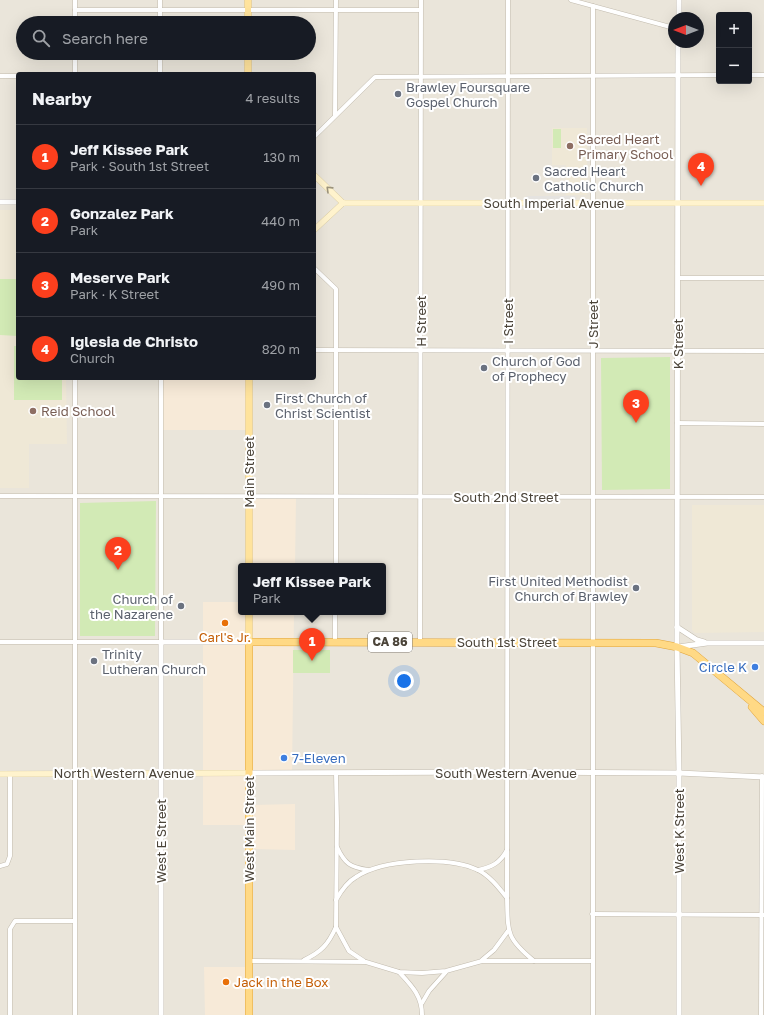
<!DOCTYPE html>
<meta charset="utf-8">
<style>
body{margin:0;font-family:"Golos Text",sans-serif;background:#20242c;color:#f1f3f6}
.controls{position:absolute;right:12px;top:12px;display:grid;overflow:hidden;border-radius:4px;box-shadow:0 4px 16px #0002}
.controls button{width:36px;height:36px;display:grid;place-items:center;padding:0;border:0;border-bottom:1px solid #363941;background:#171b24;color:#f1f3f6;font:20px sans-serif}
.compass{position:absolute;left:668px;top:12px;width:36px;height:36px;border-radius:50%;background:#171b24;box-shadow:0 4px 16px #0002;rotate:270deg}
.you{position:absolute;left:404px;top:681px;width:14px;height:14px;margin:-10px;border:3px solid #fff;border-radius:50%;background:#1a73e8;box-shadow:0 0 0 6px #1a73e833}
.badge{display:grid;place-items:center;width:26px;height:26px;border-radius:50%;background:#fc3f1d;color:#fff;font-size:13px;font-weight:700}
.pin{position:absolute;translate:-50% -33px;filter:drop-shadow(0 1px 2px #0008)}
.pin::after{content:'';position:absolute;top:21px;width:14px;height:12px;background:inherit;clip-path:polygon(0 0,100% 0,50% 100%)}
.popup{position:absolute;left:238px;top:563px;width:148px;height:52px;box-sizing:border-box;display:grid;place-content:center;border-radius:4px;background:#171b24;filter:drop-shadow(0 1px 3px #0005);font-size:13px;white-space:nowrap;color:#9ea1a6}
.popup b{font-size:15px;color:#f1f3f6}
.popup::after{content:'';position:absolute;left:50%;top:100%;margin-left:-8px;border:8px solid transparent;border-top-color:#171b24}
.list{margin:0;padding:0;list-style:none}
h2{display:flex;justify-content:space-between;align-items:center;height:52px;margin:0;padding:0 16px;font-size:17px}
h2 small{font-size:13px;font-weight:400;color:#9ea1a6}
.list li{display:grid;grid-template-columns:26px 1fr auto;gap:12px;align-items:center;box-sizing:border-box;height:64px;padding:0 16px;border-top:1px solid #363941}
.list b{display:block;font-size:15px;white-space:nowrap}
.list p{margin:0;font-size:13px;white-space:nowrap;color:#9ea1a6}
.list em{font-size:13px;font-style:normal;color:#9ea1a6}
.icon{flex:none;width:22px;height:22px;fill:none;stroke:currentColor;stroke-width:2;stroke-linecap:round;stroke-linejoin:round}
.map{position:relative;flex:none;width:764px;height:1015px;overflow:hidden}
.search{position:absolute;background:#171b24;box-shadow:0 4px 16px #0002;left:16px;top:16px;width:300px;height:44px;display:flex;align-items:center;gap:10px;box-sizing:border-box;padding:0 14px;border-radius:22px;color:#9ea1a6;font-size:15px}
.panel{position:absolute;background:#171b24;box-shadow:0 4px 16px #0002;left:16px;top:72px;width:300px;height:308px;border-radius:4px}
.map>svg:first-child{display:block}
</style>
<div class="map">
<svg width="764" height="1015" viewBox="0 0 764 1015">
<rect width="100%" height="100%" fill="#f6f3ec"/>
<path fill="#eae5da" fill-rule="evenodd" d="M0,0h764v1015h-764zM719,15h30v66h-30zM674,18h24v24h-24zM23,23h286v30h-286zM18,74h296v304h-296zM241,566h142v46h-142z"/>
<g fill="#f7ead8">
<rect x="161" y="378" width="88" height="52"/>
<path d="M249,497h47l-1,69h-46z"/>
<path d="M203,602h38v10h53l-2,161h-43v32l46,-1v46l-46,-1v-24h-46z"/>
<path d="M204,967h45v48h-44z"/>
</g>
<g fill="#efe8d6">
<path d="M552,128h35v67h-21v-30h-14z"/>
<path d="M0,210h18v168h48l1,66h-38v44h-29z"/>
<path d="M692,505h72v127l-69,1 -3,-3z"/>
</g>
<g fill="#d2eab5">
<rect x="553" y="129" width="8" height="19"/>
<path d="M0,279h18v57l-18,-1z"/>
<path d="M14,346h4v32h44v22h-48z"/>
<path d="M670,357v132l-68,1 -1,-132z"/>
<path d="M156,501l-1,135h-75v-133z"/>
<rect x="293" y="650" width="37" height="23"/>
</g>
<path fill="#e5e3e0" d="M526,196h49l2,3h-49z"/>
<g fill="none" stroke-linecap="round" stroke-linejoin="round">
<g stroke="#c2bbae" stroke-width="5">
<g id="minor">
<path d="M75,0v23"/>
<path d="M160,0v23"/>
<path d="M508,0l-1,898c1,35 -1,40 27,63"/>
<path d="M571,0l103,28"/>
<path d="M75,10h345"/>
<path d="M75,53v21"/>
<path d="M160,74v-21"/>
<path d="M749,75h15"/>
<path d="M0,76h18"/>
<path d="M335,115l1,-115"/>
<path d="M314,137l61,-60 344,-2"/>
<path d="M314,268l22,21v277"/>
<path d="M678,278h86"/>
<path d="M314,350l450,1"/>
<path d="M677,423l87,1"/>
<path d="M0,496l764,1"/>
<path d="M0,642h161v-264"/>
<path d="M335,642v-30"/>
<path d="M420,643l1,-643"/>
<path d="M337,847c8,17 13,20 31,23"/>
<path d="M0,866l7,-2 3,-8v-82"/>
<path d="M478,870c14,-3 22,-7 29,-20"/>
<path d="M336,900c5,-9 11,-18 20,-23 27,-18 93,-21 122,-7 12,6 21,18 29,28"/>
<path d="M592,914l172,1"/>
<path d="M336,927l13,24 15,10"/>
<path d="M304,960c17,-8 24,-15 32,-33l1,-105 -1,-49"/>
<path d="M482,960l12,-10 14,-19"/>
<path d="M249,961l117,1 33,10 23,1 24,-2 36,-10h110"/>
<path d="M399,972c13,14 23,24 23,43"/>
<path d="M422,1003l7,-12 17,-19"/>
<path d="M10,1015v-86l5,-8h59"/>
<path d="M75,1015v-637"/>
<path d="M593,1015v-1009"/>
<path d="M761,1015l1,-239"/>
</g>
</g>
<g stroke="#c2bbae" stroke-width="6">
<g id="tertiary">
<path d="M679,18v-18"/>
<path d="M678,42l-1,605 2,126v242"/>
<path d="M0,202h18"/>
<path d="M677,627l20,13 7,2"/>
<path d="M678,647l29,-4h57"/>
<path d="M249,773l258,-1 172,1 85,4"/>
<path d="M161,1015v-373h88"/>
</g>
</g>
<g stroke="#d6c79b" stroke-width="6">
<g id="secondary">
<path d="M314,175l29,28"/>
<path d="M343,203h421"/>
<path d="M314,230l29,-27"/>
<path d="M0,774l249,-1"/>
</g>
</g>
<g stroke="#e6c16a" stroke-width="7">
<g id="primary">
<path d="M248,23v-23"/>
<path d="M248,53v21"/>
<path d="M249,378v188"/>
<path d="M249,642v-30"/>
</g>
</g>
<g stroke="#e0a43c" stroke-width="8">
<g id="trunk">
<path d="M752,707l12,14"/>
<path d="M249,1015v-373l407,1 21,4 16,6 71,59"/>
</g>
</g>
<use href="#minor" stroke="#fff" stroke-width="4"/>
<use href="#tertiary" stroke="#fff" stroke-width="5"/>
<use href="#secondary" stroke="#fff3cd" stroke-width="5.5"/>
<use href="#primary" stroke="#ffe39c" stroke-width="6"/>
<use href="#trunk" stroke="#ffd985" stroke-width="7"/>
</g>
<defs><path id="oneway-chevron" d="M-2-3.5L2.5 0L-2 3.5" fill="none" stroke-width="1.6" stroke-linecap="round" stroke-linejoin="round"/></defs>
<use stroke="#9c937c" href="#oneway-chevron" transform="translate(329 189) rotate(-136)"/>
<g fill="#6b7280" stroke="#fff" stroke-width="1.5">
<circle cx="398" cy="94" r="4"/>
<circle cx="536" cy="178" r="4"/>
<circle cx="484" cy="368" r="4"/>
<circle cx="267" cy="405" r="4"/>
<circle cx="636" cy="588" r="4"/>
<circle cx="181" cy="606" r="4"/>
<circle cx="94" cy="661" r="4"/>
</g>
<g fill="#8d6e63" stroke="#fff" stroke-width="1.5">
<circle cx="570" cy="146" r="4"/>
<circle cx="33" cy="411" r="4"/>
</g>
<g fill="#e8710a" stroke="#fff" stroke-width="1.5">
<circle cx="225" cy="623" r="4"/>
<circle cx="226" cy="982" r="4"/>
</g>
<g fill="#3f7fe0" stroke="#fff" stroke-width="1.5">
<circle cx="755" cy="667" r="4"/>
<circle cx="284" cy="758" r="4"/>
</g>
<g text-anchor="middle" stroke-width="4" stroke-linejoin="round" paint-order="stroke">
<rect fill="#fff" stroke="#817c74" stroke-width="1" x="368" y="632" width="44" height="20" rx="3"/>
<g font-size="12" font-weight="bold" fill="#4b4439">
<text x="390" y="646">CA 86</text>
</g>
<g font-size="13" fill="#5b616d" stroke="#fff" text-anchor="start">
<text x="406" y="92">Brawley Foursquare<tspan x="406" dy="15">Gospel Church</tspan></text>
<text x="544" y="176">Sacred Heart<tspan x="544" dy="15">Catholic Church</tspan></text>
<text x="492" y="366">Church of God<tspan x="492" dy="15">of Prophecy</tspan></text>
<text x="275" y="403">First Church of<tspan x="275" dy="15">Christ Scientist</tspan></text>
<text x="628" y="586" text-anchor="end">First United Methodist<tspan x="628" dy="15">Church of Brawley</tspan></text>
<text x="173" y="604" text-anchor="end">Church of<tspan x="173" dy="15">the Nazarene</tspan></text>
<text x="102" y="659">Trinity<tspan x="102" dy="15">Lutheran Church</tspan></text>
</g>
<g font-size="13" fill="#785e54" stroke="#fff" text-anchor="start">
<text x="578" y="144">Sacred Heart<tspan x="578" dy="15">Primary School</tspan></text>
<text x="41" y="416">Reid School</text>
</g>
<g font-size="13" fill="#4b4439" stroke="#fff">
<text x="554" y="208">South Imperial Avenue</text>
<text transform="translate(421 321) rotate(-90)" y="5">H Street</text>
<text transform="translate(508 321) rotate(-90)" y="5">I Street</text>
<text transform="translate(593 324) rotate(-90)" y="5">J Street</text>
<text transform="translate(678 344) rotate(-90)" y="5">K Street</text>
<text transform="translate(249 472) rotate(-90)" y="5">Main Street</text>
<text x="506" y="502">South 2nd Street</text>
<text x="507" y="647">South 1st Street</text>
<text x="124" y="778">North Western Avenue</text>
<text x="506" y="778">South Western Avenue</text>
<text transform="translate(249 829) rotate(-90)" y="5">West Main Street</text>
<text transform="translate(679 831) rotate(-90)" y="5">West K Street</text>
<text transform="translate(161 841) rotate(-90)" y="5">West E Street</text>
</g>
<g font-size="13" fill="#c56008" stroke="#fff">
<text x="225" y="642">Carl's Jr.</text>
<text x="234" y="987" text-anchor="start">Jack in the Box</text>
</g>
<g font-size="13" fill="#366cbe" stroke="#fff" text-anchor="end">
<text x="747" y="672">Circle K</text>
<text x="292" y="763" text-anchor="start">7-Eleven</text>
</g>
</g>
</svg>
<div class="controls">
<button>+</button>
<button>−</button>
</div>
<svg class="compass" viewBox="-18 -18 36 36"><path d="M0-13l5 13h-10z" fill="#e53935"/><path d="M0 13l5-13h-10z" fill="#9ea1a6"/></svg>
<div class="you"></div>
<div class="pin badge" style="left:312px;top:661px">1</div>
<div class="popup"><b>Jeff Kissee Park</b>Park</div>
<div class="pin badge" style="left:118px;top:570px">2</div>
<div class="pin badge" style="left:636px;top:423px">3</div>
<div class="pin badge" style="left:701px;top:186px">4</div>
<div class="search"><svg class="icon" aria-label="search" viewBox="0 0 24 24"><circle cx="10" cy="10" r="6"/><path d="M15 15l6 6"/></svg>Search here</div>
<section class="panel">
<h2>Nearby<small>4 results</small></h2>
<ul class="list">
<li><span class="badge">1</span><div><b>Jeff Kissee Park</b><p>Park · South 1st Street</p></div><em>130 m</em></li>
<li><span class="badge">2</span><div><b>Gonzalez Park</b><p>Park</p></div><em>440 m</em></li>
<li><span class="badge">3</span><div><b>Meserve Park</b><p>Park · K Street</p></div><em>490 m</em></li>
<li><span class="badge">4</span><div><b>Iglesia de Christo</b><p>Church</p></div><em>820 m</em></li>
</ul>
</section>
</div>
